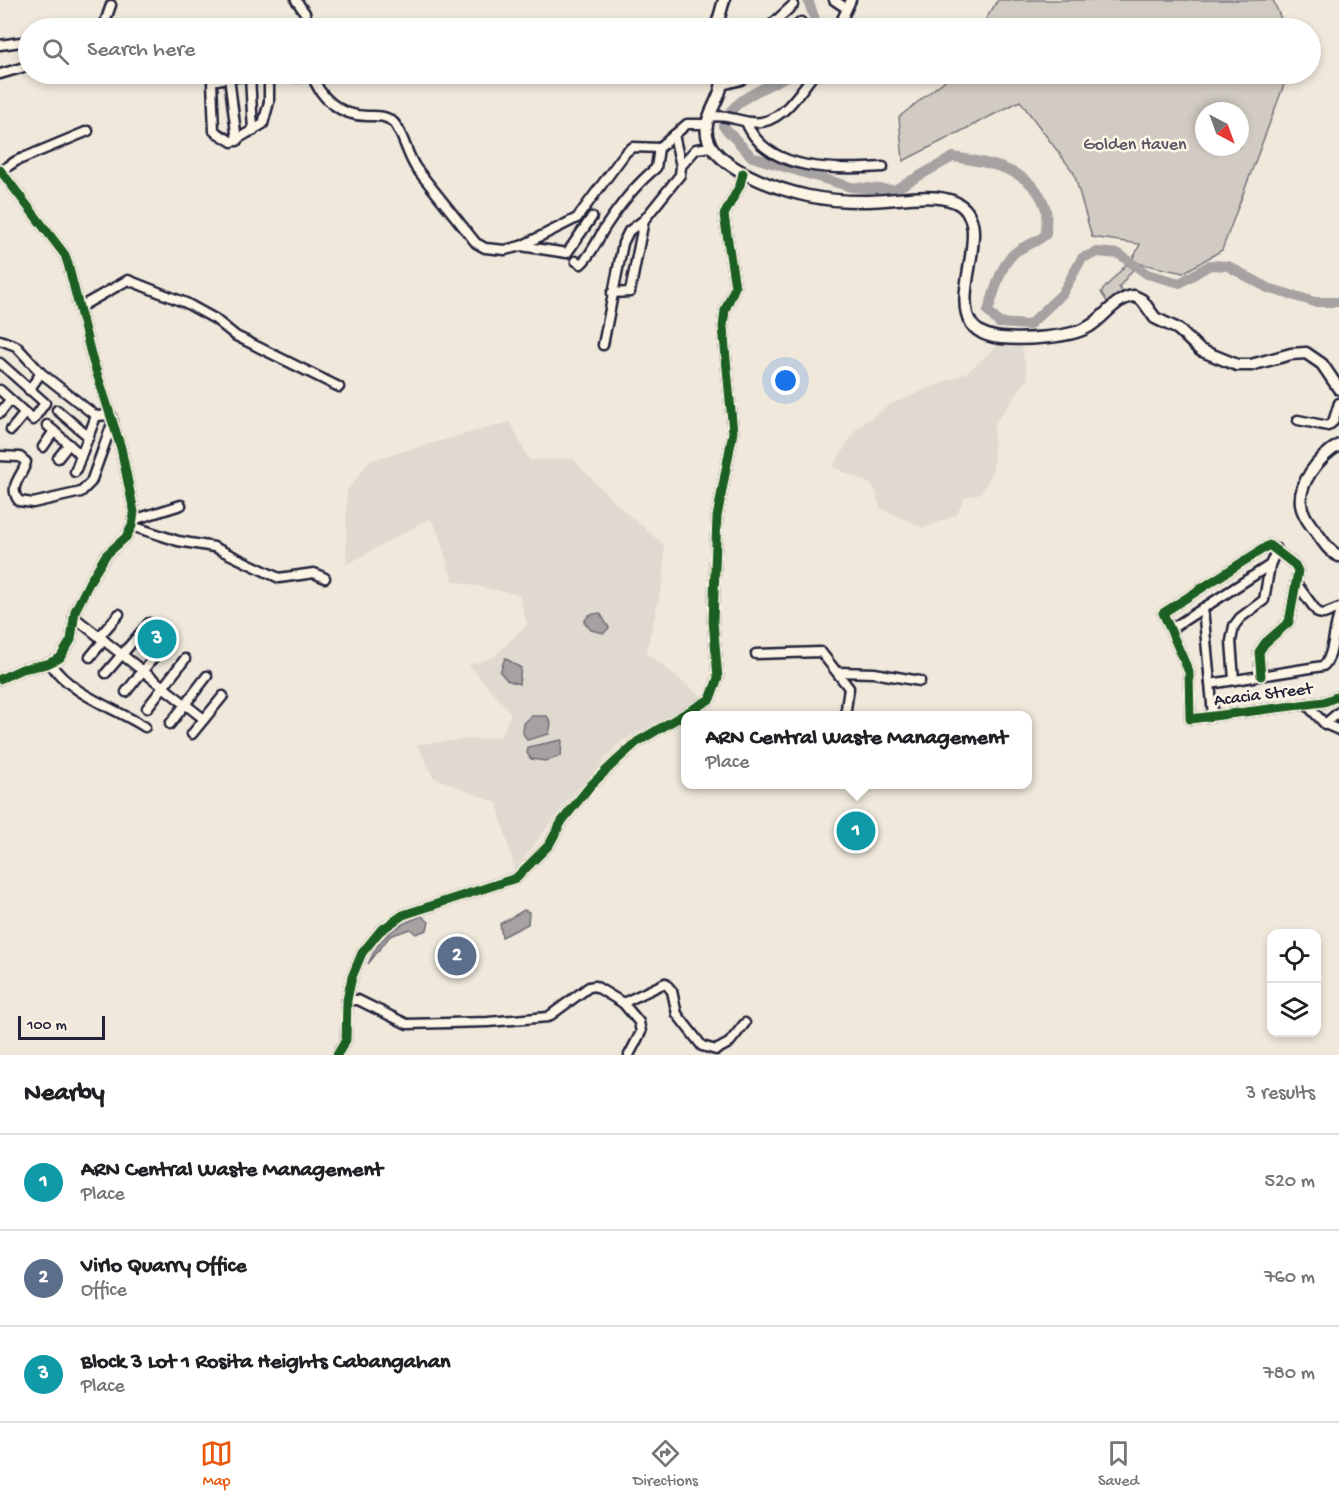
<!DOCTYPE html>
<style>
body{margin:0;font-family:"Gochi Hand",sans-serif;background:#f6f6f6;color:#202124}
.controls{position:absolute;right:18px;bottom:18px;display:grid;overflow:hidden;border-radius:12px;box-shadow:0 3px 9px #0003}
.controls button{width:54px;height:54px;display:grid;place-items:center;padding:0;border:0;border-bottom:2px solid #e0e0e0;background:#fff;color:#202124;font:30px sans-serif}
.compass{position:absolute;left:1195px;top:102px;width:54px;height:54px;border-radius:50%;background:#fff;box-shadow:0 3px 9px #0003;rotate:139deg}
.scale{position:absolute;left:18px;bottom:15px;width:87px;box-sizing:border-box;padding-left:6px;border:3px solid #22223b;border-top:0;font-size:16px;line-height:21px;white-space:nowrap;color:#22223b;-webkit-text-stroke:4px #fcf5e5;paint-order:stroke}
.you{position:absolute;left:786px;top:381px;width:21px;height:21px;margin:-15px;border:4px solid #fff;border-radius:50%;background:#1a73e8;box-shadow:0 0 0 9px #1a73e833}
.badge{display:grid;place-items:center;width:39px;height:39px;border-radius:50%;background:#ea580c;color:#fff;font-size:20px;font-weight:700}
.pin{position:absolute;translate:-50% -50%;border:3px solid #fff;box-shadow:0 2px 6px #0006}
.popup{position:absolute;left:681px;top:711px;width:351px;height:78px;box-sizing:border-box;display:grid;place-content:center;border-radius:12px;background:#fff;filter:drop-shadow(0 2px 4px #0005);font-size:20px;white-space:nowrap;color:#757577}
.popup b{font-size:22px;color:#202124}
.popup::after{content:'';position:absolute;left:50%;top:100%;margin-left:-12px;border:12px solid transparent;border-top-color:#fff}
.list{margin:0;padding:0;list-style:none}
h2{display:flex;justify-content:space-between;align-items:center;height:78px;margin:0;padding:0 24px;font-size:26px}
h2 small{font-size:20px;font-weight:400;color:#757577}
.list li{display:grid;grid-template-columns:39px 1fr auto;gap:18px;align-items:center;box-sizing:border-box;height:96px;padding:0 24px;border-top:2px solid #e0e0e0}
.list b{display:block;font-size:22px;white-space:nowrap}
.list p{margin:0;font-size:20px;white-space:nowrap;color:#757577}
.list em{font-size:20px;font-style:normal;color:#757577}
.icon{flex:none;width:33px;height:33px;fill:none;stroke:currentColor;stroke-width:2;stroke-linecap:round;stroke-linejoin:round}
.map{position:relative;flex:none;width:1339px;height:1055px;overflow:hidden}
.search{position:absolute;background:#fff;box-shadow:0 3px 9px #0003;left:18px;right:18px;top:18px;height:66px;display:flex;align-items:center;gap:15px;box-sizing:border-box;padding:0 21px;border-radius:33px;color:#757577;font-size:22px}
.sheet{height:366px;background:#fff}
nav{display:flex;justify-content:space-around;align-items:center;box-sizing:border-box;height:84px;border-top:2px solid #e0e0e0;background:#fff;font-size:16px;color:#757577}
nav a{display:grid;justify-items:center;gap:3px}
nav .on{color:#ea580c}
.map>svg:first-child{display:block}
</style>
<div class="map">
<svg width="1339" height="1055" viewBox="0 0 1339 1055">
<rect width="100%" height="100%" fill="#efe8db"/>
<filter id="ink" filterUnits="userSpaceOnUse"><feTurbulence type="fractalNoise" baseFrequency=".0167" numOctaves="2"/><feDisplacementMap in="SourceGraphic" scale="12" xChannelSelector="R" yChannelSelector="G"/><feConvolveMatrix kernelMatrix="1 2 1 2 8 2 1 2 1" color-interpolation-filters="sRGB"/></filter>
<g filter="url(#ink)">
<g fill="#e0d9cf">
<path d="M997,341h24l7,38 -34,45 -1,47 -12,22 -16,4 -9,18 -32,13 -44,-20 -4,-17 -7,-8 -36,-16 23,-38 33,-24 77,-32 28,-24z"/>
<path d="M510,422l19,38 44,-1 42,44 49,42v32l-18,76 56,44 -80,44 -56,61 -51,68 -18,-67 -64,-26 -16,-33 84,-7 10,-24 -42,-48 25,-8 33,-33 -8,-29 -66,-14 -16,-51 -7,-12 -84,47 1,-75 24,-30z"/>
</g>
<g fill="#d1cbc3" stroke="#7a767f" stroke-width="1.5" fill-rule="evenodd">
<path d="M998,0h275l12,28h-305z"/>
<path d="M953,74h335l-66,176 -39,23 -45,-10 -19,24 8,12 -16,9 -10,-16 34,-37 5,-11 -48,-7 -18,-64 -54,-72 -117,60 -4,-44zM1204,111h36v36h-36z"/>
</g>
<g fill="#a6a2a2" stroke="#716f79" stroke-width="1.5">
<path d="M600,613l9,15 -5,5 -13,-3 -7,-8 5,-7z"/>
<path d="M505,658l16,10 -2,16 -12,-4 -7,-8z"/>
<path d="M532,716h15l4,7 -2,11 -22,6 -4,-7 1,-10z"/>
<path d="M562,740l-1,16 -15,5 -15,-2 -4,-6 1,-6z"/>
<path d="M524,910l5,2 -1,12 -26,13 -2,-13z"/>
<path d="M422,916l7,6 -2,8 -11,4 -6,-5 -20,7 -22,28c12,-28 26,-38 54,-48z"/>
</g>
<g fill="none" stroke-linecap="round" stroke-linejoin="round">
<g stroke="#a6a2a2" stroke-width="10">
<path d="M808,0l10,28"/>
<path d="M791,74c-22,13 -61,24 -68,52l29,31 99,30 43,3 59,-33c35,5 83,13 93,53 1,7 0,17 0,24 -9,9 -19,10 -29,17 -17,12 -22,41 -29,60l11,12 30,2 33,-31 20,-36 16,-6 21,2 28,20 33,9 30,-18 18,1 40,22 47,14h24"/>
</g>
<g stroke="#22223b" stroke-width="13">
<g id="minor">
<path d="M296,0l9,13 5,15"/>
<path d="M834,0l12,8"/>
<path d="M103,28l8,-23"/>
<path d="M768,28l25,-23"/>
<path d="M795,28l6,-6"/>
<path d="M838,28l13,-28"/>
<path d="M0,45l28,-4"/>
<path d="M0,74l28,-8"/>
<path d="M269,74v28l-6,22 -31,18 -18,-11 -2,-50c19,-4 39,-6 58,-7 19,-1 21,7 43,1"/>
<path d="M312,74c7,23 28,42 55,42 10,0 18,-1 26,6 9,8 14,33 23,46l60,75 9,5 20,2 16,-4 56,-28 49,-66 7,-5 26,1 28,-24h20"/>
<path d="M250,76l3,55"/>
<path d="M229,77l8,64"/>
<path d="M722,85l19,-5 6,-6"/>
<path d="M709,117c16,-3 25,3 41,5 30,5 48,-28 64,-48"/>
<path d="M746,122c21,51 92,48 137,45"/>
<path d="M681,166l15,-17 15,-2"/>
<path d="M0,170l65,85 3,9 24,94 29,90 13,64 -2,14 -6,11 -20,18 -16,26 -15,30 -4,29 -11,18 -13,6 -25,5 -22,10"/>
<path d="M1,171l15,-10 72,-30"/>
<path d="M521,246l46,7 25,-36"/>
<path d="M576,261l5,3c11,-10 16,-23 23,-35 15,-23 32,-45 52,-61l3,-20"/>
<path d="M612,293l18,-1 14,-72"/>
<path d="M80,307l48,-27 58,23 29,16 21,17 103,51"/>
<path d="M0,340l16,6 25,27 55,43 15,-1"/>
<path d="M603,345l20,-102 6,-12 15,-11 36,-45 1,-9 -7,-31"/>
<path d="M0,363l45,40 -12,17 -33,-30"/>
<path d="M29,390l12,-17"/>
<path d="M57,410l32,27"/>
<path d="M0,413l10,-13"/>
<path d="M1298,420l30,6 5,-4 6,-19"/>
<path d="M47,425l34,30"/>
<path d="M11,430l14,-17"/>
<path d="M43,447l11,-16"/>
<path d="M0,456l20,1 6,5c-3,14 -19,24 -7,39l14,2 48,-11 10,-10 22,-61"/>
<path d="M58,458l11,-14"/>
<path d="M75,472l21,-56"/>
<path d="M133,520l48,-15"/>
<path d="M132,526l46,15 36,6 65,31 35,-5 11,5"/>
<path d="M1296,583l22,30 6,1 15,-6"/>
<path d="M1203,608l10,107"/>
<path d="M74,617l130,102"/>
<path d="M1171,629l99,-64"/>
<path d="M99,637l20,-23"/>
<path d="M756,654l65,-2 28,36 -4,28"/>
<path d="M90,657l14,-17"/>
<path d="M50,663c20,31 65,45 95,64"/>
<path d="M838,672l36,1 46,8"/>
<path d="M106,673l43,-50"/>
<path d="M1261,676l-2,-24 6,-9 24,-21 9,-51 -3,-6 -26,-20 -106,68 26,59 1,47 134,-17 15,-6"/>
<path d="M1234,680l-3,-39 3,-15 6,-8 24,-18 6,-35 7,-16"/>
<path d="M1210,684l113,-18c11,-9 10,-36 16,-51"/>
<path d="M126,692l39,-49"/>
<path d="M1306,704l19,20 14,6"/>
<path d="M147,708l38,-49"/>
<path d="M170,724l37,-48"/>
<path d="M1325,724l14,-12"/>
<path d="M192,734l31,-38"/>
<path d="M347,1000h11l49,24 81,-2 60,-5 41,-30 6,-1 28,17 42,-20 7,8 5,23 25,32 14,4 13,-7 16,-20"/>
<path d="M623,1003l16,19 2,10 -12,23"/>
<path d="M337,1055l9,-15 1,-40 5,-23 10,-24 18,-22 23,-16 113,-37 33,-33 13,-24 29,-36 25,-24 21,-19 73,-43 8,-21 -5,-57 4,-104 16,-85 -10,-105 2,-17 10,-23 -11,-72 16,-30 3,-12"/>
</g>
</g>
<g stroke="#22223b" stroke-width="15">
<g id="major">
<path d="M716,28l8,-28"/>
<path d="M721,74c6,23 -23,43 -12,68 7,16 27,27 41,34 39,19 76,26 119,25 23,0 64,-9 86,1 52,23 -33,128 46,136 21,2 71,0 89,-12 15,-9 25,-28 44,-30l8,4 13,18 23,11 22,21 37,15h14l40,-11 15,-1 16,11 17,25"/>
<path d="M1339,445c-19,11 -44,40 -37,64 3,9 9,17 15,24 6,8 12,19 22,23"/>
</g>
</g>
<use href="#minor" stroke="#fcf5e5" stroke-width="8"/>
<use href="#major" stroke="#fcf5e5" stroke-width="10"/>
<g stroke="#fcf5e5" stroke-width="13">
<g id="cycleway">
<path d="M0,170l65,85 3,9 24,94 29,90 13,64 -2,14 -6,11 -20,18 -16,26 -15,30 -4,29 -11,18 -13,6 -25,5 -22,10"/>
<path d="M1261,676l-2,-24 6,-9 24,-21 9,-51 -3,-6 -26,-20 -106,68 26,59 1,47 134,-17 15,-6"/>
<path d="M337,1055l9,-15 1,-40 5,-23 10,-24 18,-22 23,-16 113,-37 33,-33 13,-24 29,-36 25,-24 21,-19 73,-43 8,-21 -5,-57 4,-104 16,-85 -10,-105 2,-17 10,-23 -11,-72 16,-30 3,-12"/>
</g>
</g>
<use href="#cycleway" stroke="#1b5e20" stroke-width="9"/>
</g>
</g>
<g text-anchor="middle" stroke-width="5" stroke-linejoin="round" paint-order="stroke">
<g font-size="18" fill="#575564" stroke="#fcf5e5">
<text x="1135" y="149">Golden Haven</text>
</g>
<g font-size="18" fill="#22223b" stroke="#fcf5e5">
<text transform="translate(1263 693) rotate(-7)" y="6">Acacia Street</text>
</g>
</g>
</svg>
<div class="controls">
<button><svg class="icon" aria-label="locate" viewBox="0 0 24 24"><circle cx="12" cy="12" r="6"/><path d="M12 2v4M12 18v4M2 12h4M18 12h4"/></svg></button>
<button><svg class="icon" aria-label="layers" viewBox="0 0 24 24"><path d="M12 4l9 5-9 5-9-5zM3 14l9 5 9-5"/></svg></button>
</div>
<svg class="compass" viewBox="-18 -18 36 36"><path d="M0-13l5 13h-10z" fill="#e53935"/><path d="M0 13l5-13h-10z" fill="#757577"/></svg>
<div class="scale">100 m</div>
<div class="you"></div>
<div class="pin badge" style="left:856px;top:831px;background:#0f9aa8">1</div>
<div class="popup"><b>ARN Central Waste Management</b>Place</div>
<div class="pin badge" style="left:457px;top:956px;background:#5c6f8a">2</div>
<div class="pin badge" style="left:157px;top:639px;background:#0f9aa8">3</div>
<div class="search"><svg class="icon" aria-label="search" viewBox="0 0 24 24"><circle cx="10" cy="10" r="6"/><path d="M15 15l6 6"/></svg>Search here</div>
</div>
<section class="sheet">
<h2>Nearby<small>3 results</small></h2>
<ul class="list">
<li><span class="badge" style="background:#0f9aa8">1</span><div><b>ARN Central Waste Management</b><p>Place</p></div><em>520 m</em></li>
<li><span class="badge" style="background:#5c6f8a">2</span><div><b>Virlo Quarry Office</b><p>Office</p></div><em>760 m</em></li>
<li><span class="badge" style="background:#0f9aa8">3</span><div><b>Block 3 Lot 1 Rosita Heights Cabangahan</b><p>Place</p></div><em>780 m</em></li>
</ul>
</section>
<nav>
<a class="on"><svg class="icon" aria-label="map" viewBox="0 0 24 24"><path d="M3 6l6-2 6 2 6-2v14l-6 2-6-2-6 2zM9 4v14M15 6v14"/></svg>Map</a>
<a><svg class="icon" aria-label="directions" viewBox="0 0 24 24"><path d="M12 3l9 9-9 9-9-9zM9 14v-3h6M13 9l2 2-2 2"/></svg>Directions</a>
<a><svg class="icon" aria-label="saved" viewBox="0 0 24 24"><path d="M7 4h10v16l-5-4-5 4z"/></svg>Saved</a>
</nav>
